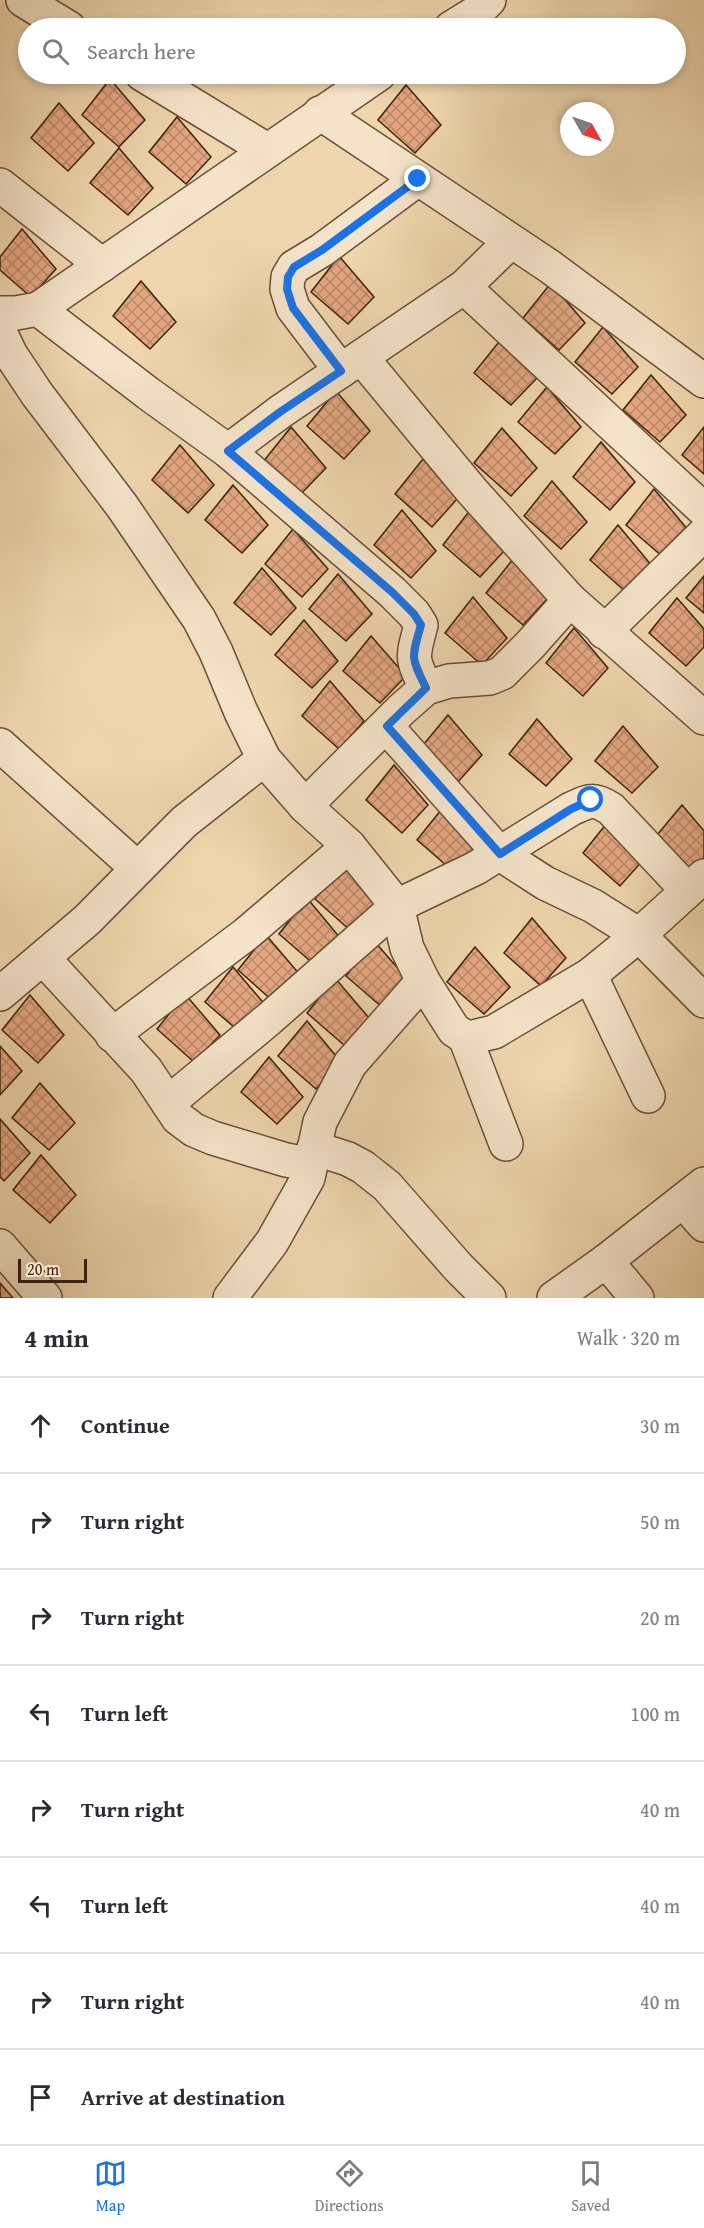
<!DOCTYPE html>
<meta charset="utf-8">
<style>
body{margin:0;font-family:"Gentium Book Plus",serif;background:#f7f7f7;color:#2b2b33}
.compass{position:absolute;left:560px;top:102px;width:54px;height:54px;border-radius:50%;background:#fff;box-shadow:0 3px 9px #0003;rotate:130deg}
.scale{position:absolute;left:18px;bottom:15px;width:69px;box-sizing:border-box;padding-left:6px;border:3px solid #3e240f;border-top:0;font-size:16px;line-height:21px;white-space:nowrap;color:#3e240f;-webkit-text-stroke:4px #f5e4ca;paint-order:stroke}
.stop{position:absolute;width:18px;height:18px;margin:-14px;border:4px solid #1a73e8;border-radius:50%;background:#fff}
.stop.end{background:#1a73e8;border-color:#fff;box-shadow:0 2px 6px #0008}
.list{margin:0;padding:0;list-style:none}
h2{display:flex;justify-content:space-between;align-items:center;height:78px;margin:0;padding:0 24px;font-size:26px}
h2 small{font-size:20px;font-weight:400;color:#7c7c81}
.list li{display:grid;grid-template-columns:39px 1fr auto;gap:18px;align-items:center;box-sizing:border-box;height:96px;padding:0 24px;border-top:2px solid #e1e1e2}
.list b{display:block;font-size:22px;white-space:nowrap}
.list em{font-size:20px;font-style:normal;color:#7c7c81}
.icon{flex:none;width:33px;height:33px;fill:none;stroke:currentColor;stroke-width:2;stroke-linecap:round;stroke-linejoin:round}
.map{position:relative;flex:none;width:704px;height:1298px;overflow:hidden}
.search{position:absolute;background:#fff;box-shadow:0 3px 9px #0003;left:18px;right:18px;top:18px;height:66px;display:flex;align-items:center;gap:15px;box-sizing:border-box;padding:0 21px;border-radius:33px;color:#7c7c81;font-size:22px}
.sheet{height:846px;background:#fff}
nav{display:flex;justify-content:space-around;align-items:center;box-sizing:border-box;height:84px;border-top:2px solid #e1e1e2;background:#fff;font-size:16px;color:#7c7c81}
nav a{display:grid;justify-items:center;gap:3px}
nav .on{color:#1a73e8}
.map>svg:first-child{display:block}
</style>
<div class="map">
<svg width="704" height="1298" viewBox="0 0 704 1298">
<defs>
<pattern id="building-cross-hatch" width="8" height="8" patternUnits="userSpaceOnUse" patternTransform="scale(1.5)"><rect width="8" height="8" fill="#e5a782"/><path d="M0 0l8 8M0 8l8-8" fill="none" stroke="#bb8869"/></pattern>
</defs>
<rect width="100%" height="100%" fill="#efd6ae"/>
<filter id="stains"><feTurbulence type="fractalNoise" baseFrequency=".00333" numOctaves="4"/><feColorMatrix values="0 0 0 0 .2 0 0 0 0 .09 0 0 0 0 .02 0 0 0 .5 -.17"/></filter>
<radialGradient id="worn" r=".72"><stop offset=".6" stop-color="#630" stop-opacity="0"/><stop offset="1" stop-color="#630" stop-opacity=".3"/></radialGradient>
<g fill="url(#building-cross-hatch)" stroke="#3e240f" stroke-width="1.5">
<path d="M110,79l35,41 -26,27 -37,-32z"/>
<path d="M406,85l35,40 -26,28 -37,-33z"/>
<path d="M59,103l35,40 -26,28 -37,-33z"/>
<path d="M177,117l34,40 -25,27 -37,-32z"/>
<path d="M119,148l34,40 -25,27 -38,-32z"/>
<path d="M22,229l34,40 -25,28 -31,-27v-13z"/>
<path d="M339,256l35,41 -26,27 -37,-32z"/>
<path d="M141,281l35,41 -26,27 -37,-33z"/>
<path d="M551,283l34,40 -26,27 -36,-32z"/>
<path d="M603,327l35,40 -26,27 -37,-32z"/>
<path d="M503,337l34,41 -26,27 -37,-32z"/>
<path d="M651,375l35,40 -26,27 -37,-32z"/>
<path d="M547,387l34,40 -26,27 -37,-32z"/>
<path d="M336,391l34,40 -26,28 -37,-33z"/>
<path d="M291,427l35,41 -26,27 -37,-33z"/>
<path d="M704,427v47l-22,-19z"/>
<path d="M502,428l35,40 -26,28 -37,-33z"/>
<path d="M601,442l34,40 -25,28 -37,-33z"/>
<path d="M180,445l34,40 -26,28 -36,-33z"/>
<path d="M423,459l34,40 -25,28 -37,-33z"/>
<path d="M552,481l35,41 -26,27 -37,-33z"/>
<path d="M233,485l35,40 -26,28 -37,-33z"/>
<path d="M654,489l34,41 -25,27 -37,-32z"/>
<path d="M471,509l34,41 -25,27 -37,-32z"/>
<path d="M402,510l34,41 -25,27 -37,-33z"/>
<path d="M618,525l34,41 -25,27 -37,-33z"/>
<path d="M293,529l35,40 -26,28 -37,-33z"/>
<path d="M514,558l34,40 -25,27 -37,-32z"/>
<path d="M262,568l34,40 -25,27 -37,-32z"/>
<path d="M338,574l34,40 -26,27 -37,-32z"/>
<path d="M704,576v37l-18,-15z"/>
<path d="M473,597l34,41 -25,27 -37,-32z"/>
<path d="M677,598l27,31v18l-18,19 -37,-33z"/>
<path d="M304,620l34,41 -26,27 -37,-33z"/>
<path d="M574,628l34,40 -25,28 -37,-33z"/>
<path d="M371,636l35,40 -26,27 -37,-32z"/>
<path d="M330,681l34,40 -25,28 -37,-33z"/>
<path d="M448,715l34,40 -25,28 -38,-33z"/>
<path d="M537,719l35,40 -26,27 -37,-32z"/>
<path d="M623,726l35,41 -26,26 -37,-32z"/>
<path d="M394,765l34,40 -26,28 -36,-33z"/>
<path d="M445,805l34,40 -25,27 -37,-32z"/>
<path d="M682,805l22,26v27l-14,14 -37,-32z"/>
<path d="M611,818l34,40 -25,28 -37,-33z"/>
<path d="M343,864l35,40 -26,28 -37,-33z"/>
<path d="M307,898l34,41 -25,27 -37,-32z"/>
<path d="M532,918l34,40 -25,28 -37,-33z"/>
<path d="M266,935l35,41 -26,27 -37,-33z"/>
<path d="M374,941l35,40 -26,27 -37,-32z"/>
<path d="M475,947l35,40 -26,27 -37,-32z"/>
<path d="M233,967l34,40 -25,27 -37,-32z"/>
<path d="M335,978l34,40 -25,27 -37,-32z"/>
<path d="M185,994l35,41 -26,27 -37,-33z"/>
<path d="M30,995l34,40 -26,28 -36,-33z"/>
<path d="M307,1021l34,41 -25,27 -38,-33z"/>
<path d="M0,1046l22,25 -22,24z"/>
<path d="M269,1057l34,40 -26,27 -36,-32z"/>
<path d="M40,1083l35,40 -26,27 -37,-32z"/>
<path d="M0,1119l30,34 -26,28 -4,-4z"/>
<path d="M41,1155l35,40 -26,28 -37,-33z"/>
<path d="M0,1283l13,15h-13z"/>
</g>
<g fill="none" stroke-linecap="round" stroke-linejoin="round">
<g stroke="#6a5037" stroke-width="36">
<g id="minor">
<path d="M23,0l46,28"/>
<path d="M451,28l26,-16 12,-12"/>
<path d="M142,74l125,76"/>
<path d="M320,113l229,153 155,115"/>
<path d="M0,185l102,80"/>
<path d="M464,287l240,223"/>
<path d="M38,309l111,85 79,57 164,141 22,22 7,11c-9,34 -10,32 5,63"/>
<path d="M0,313h16l22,-4 341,-235"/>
<path d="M0,332l11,23 26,39 85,112 77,113 17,33 25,60 23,47 41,47 44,40 48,60 10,42 16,33 31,49 11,7h8l21,-5 96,-57 49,-40 65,-59"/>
<path d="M361,357l111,134 98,109 134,118"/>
<path d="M341,371l-48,-63 -6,-19 1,-12 6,-10 28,-17 96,-71"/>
<path d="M228,451l52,-39 184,-125 46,-45"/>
<path d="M604,632l100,-98"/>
<path d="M386,726l114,128 45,29 48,23 46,29 65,66"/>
<path d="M0,745l137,123"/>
<path d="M305,806l96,-96 25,-22 23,-7 41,-3 12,-5 28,-28 40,-45"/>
<path d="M43,958l103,112 32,48 16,12 19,8 73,22 23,4"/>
<path d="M590,975l58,121"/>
<path d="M0,994l87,-74 97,-98 80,-63"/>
<path d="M112,1035l134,-101 103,-88"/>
<path d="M465,1037l41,107"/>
<path d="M168,1103l101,-84 128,-113 79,-38 95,-59c18,-8 22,-12 40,0l76,81"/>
<path d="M314,1148l34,11 15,8 24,19 71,81 31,31"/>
<path d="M683,1201l21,24"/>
<path d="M0,1246l45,52"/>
<path d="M606,1261l31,37"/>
<path d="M230,1298l42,-56 36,-64 12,-56 30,-58 73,-83"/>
<path d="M554,1298l52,-37 98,-77"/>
</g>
</g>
<use href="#minor" stroke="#f5e4ca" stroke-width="33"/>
</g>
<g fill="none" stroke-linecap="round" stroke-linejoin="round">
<path stroke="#1a73e8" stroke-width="8" d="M418,179l-96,71 -28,17 -6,10 -1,12 6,19 48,63 -61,41 -52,39 164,141 22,22 7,11c-10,34 -10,32 5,63l-39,38 113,128 71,-45 20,-9"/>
</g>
<rect width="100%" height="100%" filter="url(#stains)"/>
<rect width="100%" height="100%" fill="url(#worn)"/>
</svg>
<svg class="compass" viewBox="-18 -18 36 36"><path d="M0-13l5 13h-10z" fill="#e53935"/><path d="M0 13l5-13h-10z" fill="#7c7c81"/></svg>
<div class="scale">20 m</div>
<div class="stop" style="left:591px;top:800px"></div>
<div class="stop end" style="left:418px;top:179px"></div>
<div class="search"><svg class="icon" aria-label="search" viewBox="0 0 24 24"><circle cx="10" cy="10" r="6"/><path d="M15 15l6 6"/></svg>Search here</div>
</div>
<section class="sheet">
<h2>4 min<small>Walk · 320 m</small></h2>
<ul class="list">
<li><svg class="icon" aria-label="ahead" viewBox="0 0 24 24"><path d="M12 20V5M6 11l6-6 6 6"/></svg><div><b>Continue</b></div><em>30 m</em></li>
<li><svg class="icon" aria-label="right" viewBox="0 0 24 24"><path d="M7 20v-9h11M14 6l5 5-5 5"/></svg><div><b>Turn right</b></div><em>50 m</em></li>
<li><svg class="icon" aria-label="right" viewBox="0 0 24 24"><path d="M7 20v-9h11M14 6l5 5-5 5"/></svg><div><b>Turn right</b></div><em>20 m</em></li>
<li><svg class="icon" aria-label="left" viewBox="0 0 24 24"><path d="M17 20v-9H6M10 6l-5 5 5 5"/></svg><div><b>Turn left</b></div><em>100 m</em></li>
<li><svg class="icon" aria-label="right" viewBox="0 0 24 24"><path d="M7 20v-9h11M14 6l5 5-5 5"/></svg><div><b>Turn right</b></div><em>40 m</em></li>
<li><svg class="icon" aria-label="left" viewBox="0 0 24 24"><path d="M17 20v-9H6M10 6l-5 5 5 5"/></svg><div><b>Turn left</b></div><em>40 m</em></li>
<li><svg class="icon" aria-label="right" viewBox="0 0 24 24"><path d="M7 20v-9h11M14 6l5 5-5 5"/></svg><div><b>Turn right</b></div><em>40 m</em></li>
<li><svg class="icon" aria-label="arrive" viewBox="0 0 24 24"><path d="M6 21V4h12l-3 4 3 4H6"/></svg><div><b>Arrive at destination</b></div></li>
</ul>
</section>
<nav>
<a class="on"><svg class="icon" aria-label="map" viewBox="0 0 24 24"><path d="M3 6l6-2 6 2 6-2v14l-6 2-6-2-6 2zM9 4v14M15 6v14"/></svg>Map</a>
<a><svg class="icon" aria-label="directions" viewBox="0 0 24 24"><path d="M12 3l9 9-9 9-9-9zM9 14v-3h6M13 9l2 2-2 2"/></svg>Directions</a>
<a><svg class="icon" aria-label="saved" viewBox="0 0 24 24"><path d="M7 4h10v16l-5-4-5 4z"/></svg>Saved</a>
</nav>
